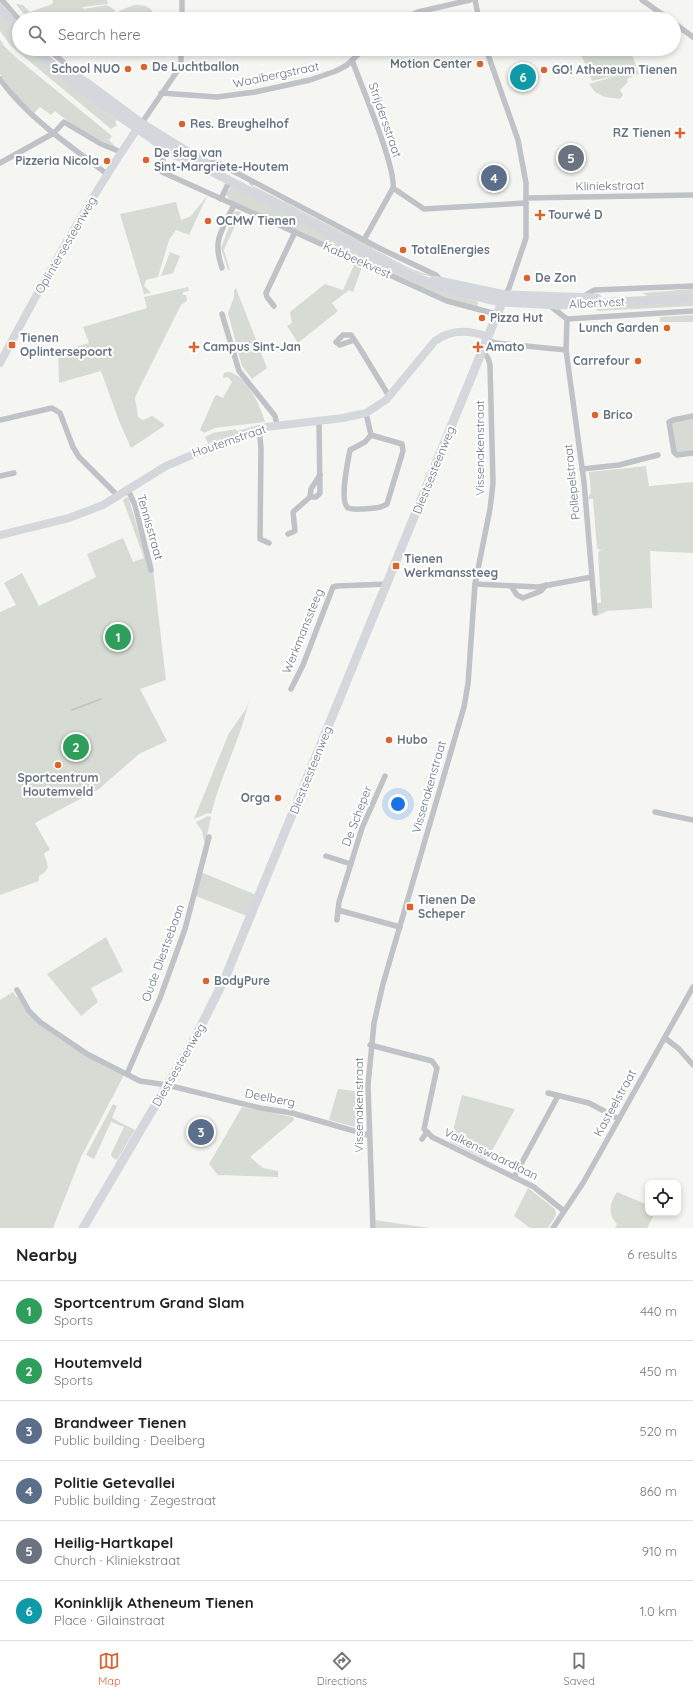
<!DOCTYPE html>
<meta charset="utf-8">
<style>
body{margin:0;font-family:Quicksand,sans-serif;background:#f6f6f6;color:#222}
.controls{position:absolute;right:12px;bottom:12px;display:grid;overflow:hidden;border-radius:8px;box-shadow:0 2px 6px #0003}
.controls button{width:36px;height:36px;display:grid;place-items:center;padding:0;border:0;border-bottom:1px solid #e0e0e0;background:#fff;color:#222;font:20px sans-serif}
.you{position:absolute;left:398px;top:804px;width:14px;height:14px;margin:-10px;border:3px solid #fff;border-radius:50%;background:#1a73e8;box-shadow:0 0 0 6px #1a73e833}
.badge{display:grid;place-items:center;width:26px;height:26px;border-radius:50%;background:#da632e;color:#fff;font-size:13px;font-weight:700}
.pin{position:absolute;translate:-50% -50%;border:2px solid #fff;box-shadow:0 1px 4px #0006}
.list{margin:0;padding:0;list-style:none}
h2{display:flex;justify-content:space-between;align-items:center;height:52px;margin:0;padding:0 16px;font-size:17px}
h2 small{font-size:13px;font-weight:400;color:#767676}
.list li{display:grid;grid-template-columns:26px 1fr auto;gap:12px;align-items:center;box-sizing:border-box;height:60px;padding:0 16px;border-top:1px solid #e0e0e0}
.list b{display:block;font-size:15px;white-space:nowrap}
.list p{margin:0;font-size:13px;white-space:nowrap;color:#767676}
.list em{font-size:13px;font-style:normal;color:#767676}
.icon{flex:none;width:22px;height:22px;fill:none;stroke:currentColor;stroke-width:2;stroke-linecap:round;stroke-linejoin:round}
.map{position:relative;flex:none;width:693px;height:1228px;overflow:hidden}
.search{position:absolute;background:#fff;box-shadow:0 2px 6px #0003;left:12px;right:12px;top:12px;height:44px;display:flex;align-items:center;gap:10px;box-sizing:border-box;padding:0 14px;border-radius:22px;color:#767676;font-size:15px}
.sheet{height:412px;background:#fff}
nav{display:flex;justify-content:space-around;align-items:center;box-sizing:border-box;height:56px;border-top:1px solid #e0e0e0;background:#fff;font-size:11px;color:#767676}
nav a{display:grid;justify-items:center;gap:2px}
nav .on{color:#da632e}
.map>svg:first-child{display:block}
</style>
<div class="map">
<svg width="693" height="1228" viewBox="0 0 693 1228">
<rect width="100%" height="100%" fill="#f5f6f2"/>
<g fill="#d6dcd4">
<path d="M53,0h54l1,4 -25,3 1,2 23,-4 8,5 -3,9h-2l-2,-6 -11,1 1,5h-30l-3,-5 5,-2 -43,6 -11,-14 7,1 7,7 22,-8z"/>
<path d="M134,5c10,0 20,1 20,14h-27v-2h9l-1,-4 -18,4 2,-6z"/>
<path d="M0,15l19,21v13h13l56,50 29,21 -2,2 2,3 -6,4 -100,-83 -11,-15z"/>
<path d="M0,39l4,7 14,13 94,77 -3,4 7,7c-22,-8 -42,-20 -61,-36l-4,4 -11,-8 -6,6 -16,-14 -18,-25z"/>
<path d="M589,49h41l9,25 -12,5 1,3 -8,8 3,5 -3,4 -15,-2 -10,-5 -6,-8 33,-10 -30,7 -12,-29z"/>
<path d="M250,181l4,3 -1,2 32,16 1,-2 1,3 30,16 1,-2 1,3 35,18 1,-2 17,9v3c18,9 39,23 58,27l1,-1 5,4 -19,-5 -15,-7 -146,-76 -7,-6z"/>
<path d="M231,187h3l202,102 42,13 -1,6 -30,-10 -214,-96 -4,-3 -3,-5z"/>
<path d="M207,196l-18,39 -13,-5 -7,10 -11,37 -12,3 -2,6 7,7 -7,1 -24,-80 56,-12 5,18 10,-4z"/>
<path d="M235,211l6,1 -17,38 6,20h-2l-7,-22z"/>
<path d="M170,252l10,4 -7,17 -12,3z"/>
<path d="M355,263l7,4 -9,25 -4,-2 -17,13 6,8 -40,32 -11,-17 5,-3 -2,-11 35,-28 18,6z"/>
<path d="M188,287l1,4 -6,1v3h3l1,6 -6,4 -44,88 -2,5 3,19 5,3 9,-4 12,8v2l-33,22 -12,-27 -18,-50 -42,12 -1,-31 31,-9 -6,-16 64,-19 -3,-11z"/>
<path d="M693,287v6l-4,1 -41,2 -6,-3 50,-4z"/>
<path d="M236,288l31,80 -15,11 -10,-13 -14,-53 6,-16v-7z"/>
<path d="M693,300v6l-96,5v-2l15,-1 1,-3z"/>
<path d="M693,315v7h-33v-5z"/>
<path d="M228,372c18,2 33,35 37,50l-50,6 -11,5 -4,-3 15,-34 2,-1 6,3 9,-16 -4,-5 -5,1 1,-5z"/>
<path d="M693,418v34l-13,1 -4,-2 -5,-27 4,-3z"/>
<path d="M236,429l1,3 -29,11 -3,-6 8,-4z"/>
<path d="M646,466l3,20 44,-4v71l-43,-2 2,57 -45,3 -10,5 -2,-13h6l-3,-51 8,-5 -6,3 -3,-2 -4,-49h-6l4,-6 -2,-21z"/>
<path d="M127,497l2,2 18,62 5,-1 14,120 -26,9 27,52 -28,13 -40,35 -64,34 15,27 -6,3 4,14 -3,5 -6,4v5l-39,14v-283l16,-7 -12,-22 18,-10 17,33 57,-29 -9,-23 36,-16 10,24 11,-4 -21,-58z"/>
<path d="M249,701c-9,39 -28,74 -38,113l-3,-1 -14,6 35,-86 17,-24z"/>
<path d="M208,816l3,1 -6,28 -3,-14 -6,-9z"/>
<path d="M201,872l55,23 -9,21 -51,-20z"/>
<path d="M106,937l17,34 -32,17 7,14 -17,14 -34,-42z"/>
<path d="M13,992l3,5h2l9,14 97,64 -43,82 -28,71h-53v-228z"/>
<path d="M338,1089l25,3v37l-34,-9z"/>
<path d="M462,1095l53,14 -28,51 -37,-18z"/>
<path d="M113,1104l4,2 -5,12 23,12 -18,30 -5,-3 -1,-3 13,-27 -13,-5 -17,37 -8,-4z"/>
<path d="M242,1107l51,10 1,3 -44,37 13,11 15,3v6l-60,-2 -9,-11z"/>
<path d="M528,1188l27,21 1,6 -8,13h-18l-16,-12z"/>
<path d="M617,1192l31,13v8h7l-8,15h-32l2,-4c-10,-10 -7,-21 0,-32z"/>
<path d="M375,1220l54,8h-53z"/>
</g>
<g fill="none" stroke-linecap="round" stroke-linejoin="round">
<path stroke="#b9c3c8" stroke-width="1.5" d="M72,710l29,-11"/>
<g stroke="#bfc2c6" stroke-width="5.5">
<path d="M2,0l17,20"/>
<path d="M475,0l4,19"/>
<path d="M642,0l27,19"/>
<path d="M182,19v-19"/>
<path d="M403,19l15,-7 52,-12"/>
<path d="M674,23l19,14"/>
<path d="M48,49l34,29"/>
<path d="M486,49l32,91 8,43v55l-17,50 -4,7"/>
<path d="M352,60c9,25 44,107 41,128l-29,52"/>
<path d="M0,79c28,39 69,66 107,95"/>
<path d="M161,93l56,4 38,-5 55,-12 26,-9 11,-6 17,-16"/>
<path d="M141,124l37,-54 3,-7v-14"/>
<path d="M164,147l-2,25 285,129 49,13"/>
<path d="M0,163l54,-30 10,-11 37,22 20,8"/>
<path d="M206,163h12l163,86 55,26 5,6"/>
<path d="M393,188l31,21 102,-6"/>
<path d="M526,198l167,-3"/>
<path d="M221,199l6,-13 5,-4"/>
<path d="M222,268c-10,-29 0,-37 12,-63"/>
<path d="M584,296l10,-6 99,-4"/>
<path d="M549,305l18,14 126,-8"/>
<path d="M274,306l-7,-9 -1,-4 29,-61"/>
<path d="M222,314l17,57 36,45 2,9"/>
<path d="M567,319l-1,31 18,132 11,131"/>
<path d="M354,340l-14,5 -4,-3 7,-7h8l8,12 30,49"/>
<path d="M487,340l9,3 70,7"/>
<path d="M366,413l5,22"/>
<path d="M693,416l-20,4 -4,2 5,30 3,3 16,-2"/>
<path d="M0,420l52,-12 8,5 13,34 6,10 39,39"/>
<path d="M259,428l2,20 -1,91 9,4"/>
<path d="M371,435l31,9 1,7 -16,53c-7,5 -15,4 -23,5 -5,0 -11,1 -16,-1 -9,-7 0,-47 2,-58l15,-8z"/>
<path d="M582,469l37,-4 39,-10"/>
<path d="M0,476l14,-3"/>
<path d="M128,490l7,15 16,65"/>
<path d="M310,497l1,-8 9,-14"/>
<path d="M288,534l7,-3 -2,-19 17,-15h6l4,-4 -1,-73"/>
<path d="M475,584l63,3 54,-10"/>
<path d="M511,586l6,9 6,3 18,-7 5,-6"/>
<path d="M291,689l12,-24 30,-78 4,-1 50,-2"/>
<path d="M655,812l38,8"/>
<path d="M326,856l25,8"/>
<path d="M338,910l62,17"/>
<path d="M337,920l2,-18 23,-74 23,-52"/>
<path d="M17,990l12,21 11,11 47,32 53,27 27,4 93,23 32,5 76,22"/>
<path d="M665,1038l14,11 14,16"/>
<path d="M370,1045l62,16 5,7 -13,61 8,8 102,50 30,24"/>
<path d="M127,1074l33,-76 25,-69 24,-92"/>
<path d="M548,1093l41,10 30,16"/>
<path d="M422,1139l5,-7"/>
<path d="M514,1177l44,-81"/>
<path d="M373,1228l-5,-143 6,-62 9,-39 81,-277 4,-23 7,-100 15,-75 3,-26 -3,-118 -2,-7 -5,-7"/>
<path d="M553,1228l30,-45 110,-196"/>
</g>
<g stroke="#d4d8dc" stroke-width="8">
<path d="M0,363c42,-79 86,-159 137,-234"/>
<path d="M0,535l69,-17 34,-13 63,-39 75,-32 25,-7 77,-9 23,-5 20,-13 49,-59c16,-12 35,-11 53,-4"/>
</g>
<g stroke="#d4d8dc" stroke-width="9">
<path d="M0,8l19,22"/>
<path d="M34,49l48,41 95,66 13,4 222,116 41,15 48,11 57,3 135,-7"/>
<path d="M70,74l17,9 54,40 65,40"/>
<path d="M434,280l71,15 92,3"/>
<path d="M83,1228l113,-192 29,-58 280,-683"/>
</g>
</g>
<g fill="#da632e" stroke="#fff" stroke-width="1.5">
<circle cx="480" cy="64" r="4"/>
<circle cx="144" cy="67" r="4"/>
<circle cx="128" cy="69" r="4"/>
<circle cx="544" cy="70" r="4"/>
<circle cx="182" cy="124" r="4"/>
<path d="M678 127h4v4h4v4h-4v4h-4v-4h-4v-4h4z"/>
<circle cx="146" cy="160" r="4"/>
<circle cx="107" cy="161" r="4"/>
<path d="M538 209h4v4h4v4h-4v4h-4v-4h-4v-4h4z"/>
<circle cx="208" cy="221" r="4"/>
<circle cx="403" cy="250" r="4"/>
<circle cx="527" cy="278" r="4"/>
<circle cx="482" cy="318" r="4"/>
<circle cx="667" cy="328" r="4"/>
<rect x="8" y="341" width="8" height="8" rx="2"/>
<path d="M192 341h4v4h4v4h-4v4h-4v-4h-4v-4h4z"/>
<path d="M476 341h4v4h4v4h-4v4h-4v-4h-4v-4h4z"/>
<circle cx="638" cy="361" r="4"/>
<circle cx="595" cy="415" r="4"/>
<rect x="392" y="562" width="8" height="8" rx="2"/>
<circle cx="389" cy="740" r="4"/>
<circle cx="58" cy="765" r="4"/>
<circle cx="278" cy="798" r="4"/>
<rect x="406" y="903" width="8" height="8" rx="2"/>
<circle cx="206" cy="981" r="4"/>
</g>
<g text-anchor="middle" stroke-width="4" stroke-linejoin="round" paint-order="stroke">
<g font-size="12" font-weight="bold" fill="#667482" stroke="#fff" text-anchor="start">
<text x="472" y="68" text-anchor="end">Motion Center</text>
<text x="152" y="71">De Luchtballon</text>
<text x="120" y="73" text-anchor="end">School NUO</text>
<text x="552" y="74">GO! Atheneum Tienen</text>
<text x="190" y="128">Res. Breughelhof</text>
<text x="671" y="137" text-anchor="end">RZ Tienen</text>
<text x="154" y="157">De slag van<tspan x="154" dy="14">Sint-Margriete-Houtem</tspan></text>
<text x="99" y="165" text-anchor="end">Pizzeria Nicola</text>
<text x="548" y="219">Tourwé D</text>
<text x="216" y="225">OCMW Tienen</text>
<text x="411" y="254">TotalEnergies</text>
<text x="535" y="282">De Zon</text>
<text x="490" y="322">Pizza Hut</text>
<text x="659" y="332" text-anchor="end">Lunch Garden</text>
<text x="20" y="342">Tienen<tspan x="20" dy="14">Oplintersepoort</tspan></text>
<text x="203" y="351">Campus Sint-Jan</text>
<text x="486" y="351">Amato</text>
<text x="630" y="365" text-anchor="end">Carrefour</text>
<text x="603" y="419">Brico</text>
<text x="404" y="563">Tienen<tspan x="404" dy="14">Werkmanssteeg</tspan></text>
<text x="397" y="744">Hubo</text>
<text x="58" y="782" text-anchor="middle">Sportcentrum<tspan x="58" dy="14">Houtemveld</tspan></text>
<text x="270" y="802" text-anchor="end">Orga</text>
<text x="418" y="904">Tienen De<tspan x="418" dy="14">Scheper</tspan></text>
<text x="214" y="985">BodyPure</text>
</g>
<g font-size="12" fill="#667482" stroke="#fff">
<text transform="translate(276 75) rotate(-12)" y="4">Waaibergstraat</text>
<text transform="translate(385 120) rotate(71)" y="4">Strijdersstraat</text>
<text transform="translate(610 186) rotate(-1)" y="4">Kliniekstraat</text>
<text transform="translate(66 245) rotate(-60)" y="4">Oplintersesteenweg</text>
<text transform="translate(357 260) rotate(24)" y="4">Kabbeekvest</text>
<text transform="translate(597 303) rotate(-3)" y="4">Albertvest</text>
<text transform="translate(229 441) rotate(-19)" y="4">Houtemstraat</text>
<text transform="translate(480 448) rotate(-90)" y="4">Vissenakenstraat</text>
<text transform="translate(434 470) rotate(-68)" y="4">Diestsesteenweg</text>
<text transform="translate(572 482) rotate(-96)" y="4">Pollepelstraat</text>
<text transform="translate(150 527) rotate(74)" y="4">Tennisstraat</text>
<text transform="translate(303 631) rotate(-68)" y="4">Werkmanssteeg</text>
<text transform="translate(311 770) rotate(-68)" y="4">Diestsesteenweg</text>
<text transform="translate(429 787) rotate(-74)" y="4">Vissenakenstraat</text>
<text transform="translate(357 816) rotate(-69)" y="4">De Scheper</text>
<text transform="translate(163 953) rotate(-70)" y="4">Oude Diestsebaan</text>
<text transform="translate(179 1065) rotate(-60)" y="4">Diestsesteenweg</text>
<text transform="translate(270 1098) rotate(11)" y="4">Deelberg</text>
<text transform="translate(615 1103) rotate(-61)" y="4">Kasteelstraat</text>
<text transform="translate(359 1105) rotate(-90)" y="4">Vissenakenstraat</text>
<text transform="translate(491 1154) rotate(26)" y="4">Valkenswaardlaan</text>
</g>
</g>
</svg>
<div class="controls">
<button><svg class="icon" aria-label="locate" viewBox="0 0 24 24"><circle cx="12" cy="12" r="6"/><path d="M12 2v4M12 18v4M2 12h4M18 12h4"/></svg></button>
</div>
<div class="you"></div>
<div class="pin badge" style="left:118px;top:637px;background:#2e9e5b">1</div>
<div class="pin badge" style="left:76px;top:747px;background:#2e9e5b">2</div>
<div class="pin badge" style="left:201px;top:1132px;background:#5c6f8a">3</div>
<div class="pin badge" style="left:494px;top:178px;background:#5c6f8a">4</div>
<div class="pin badge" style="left:571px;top:158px;background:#6b7280">5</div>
<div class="pin badge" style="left:523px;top:77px;background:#0f9aa8">6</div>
<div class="search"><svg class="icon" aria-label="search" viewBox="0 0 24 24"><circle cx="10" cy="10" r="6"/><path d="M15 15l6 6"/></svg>Search here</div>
</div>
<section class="sheet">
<h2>Nearby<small>6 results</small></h2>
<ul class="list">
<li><span class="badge" style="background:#2e9e5b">1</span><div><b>Sportcentrum Grand Slam</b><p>Sports</p></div><em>440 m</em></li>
<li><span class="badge" style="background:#2e9e5b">2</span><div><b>Houtemveld</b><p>Sports</p></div><em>450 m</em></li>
<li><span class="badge" style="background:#5c6f8a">3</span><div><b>Brandweer Tienen</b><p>Public building · Deelberg</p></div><em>520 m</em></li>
<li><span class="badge" style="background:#5c6f8a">4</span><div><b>Politie Getevallei</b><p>Public building · Zegestraat</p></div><em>860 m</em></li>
<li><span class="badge" style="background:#6b7280">5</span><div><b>Heilig-Hartkapel</b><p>Church · Kliniekstraat</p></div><em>910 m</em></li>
<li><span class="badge" style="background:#0f9aa8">6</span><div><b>Koninklijk Atheneum Tienen</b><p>Place · Gilainstraat</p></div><em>1.0 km</em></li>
</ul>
</section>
<nav>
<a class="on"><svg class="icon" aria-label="map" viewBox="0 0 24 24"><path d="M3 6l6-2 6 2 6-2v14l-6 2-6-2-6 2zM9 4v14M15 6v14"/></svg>Map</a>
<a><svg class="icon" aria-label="directions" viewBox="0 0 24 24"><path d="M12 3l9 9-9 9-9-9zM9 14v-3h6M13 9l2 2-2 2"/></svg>Directions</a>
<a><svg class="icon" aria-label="saved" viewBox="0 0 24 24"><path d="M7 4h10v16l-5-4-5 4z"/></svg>Saved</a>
</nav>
